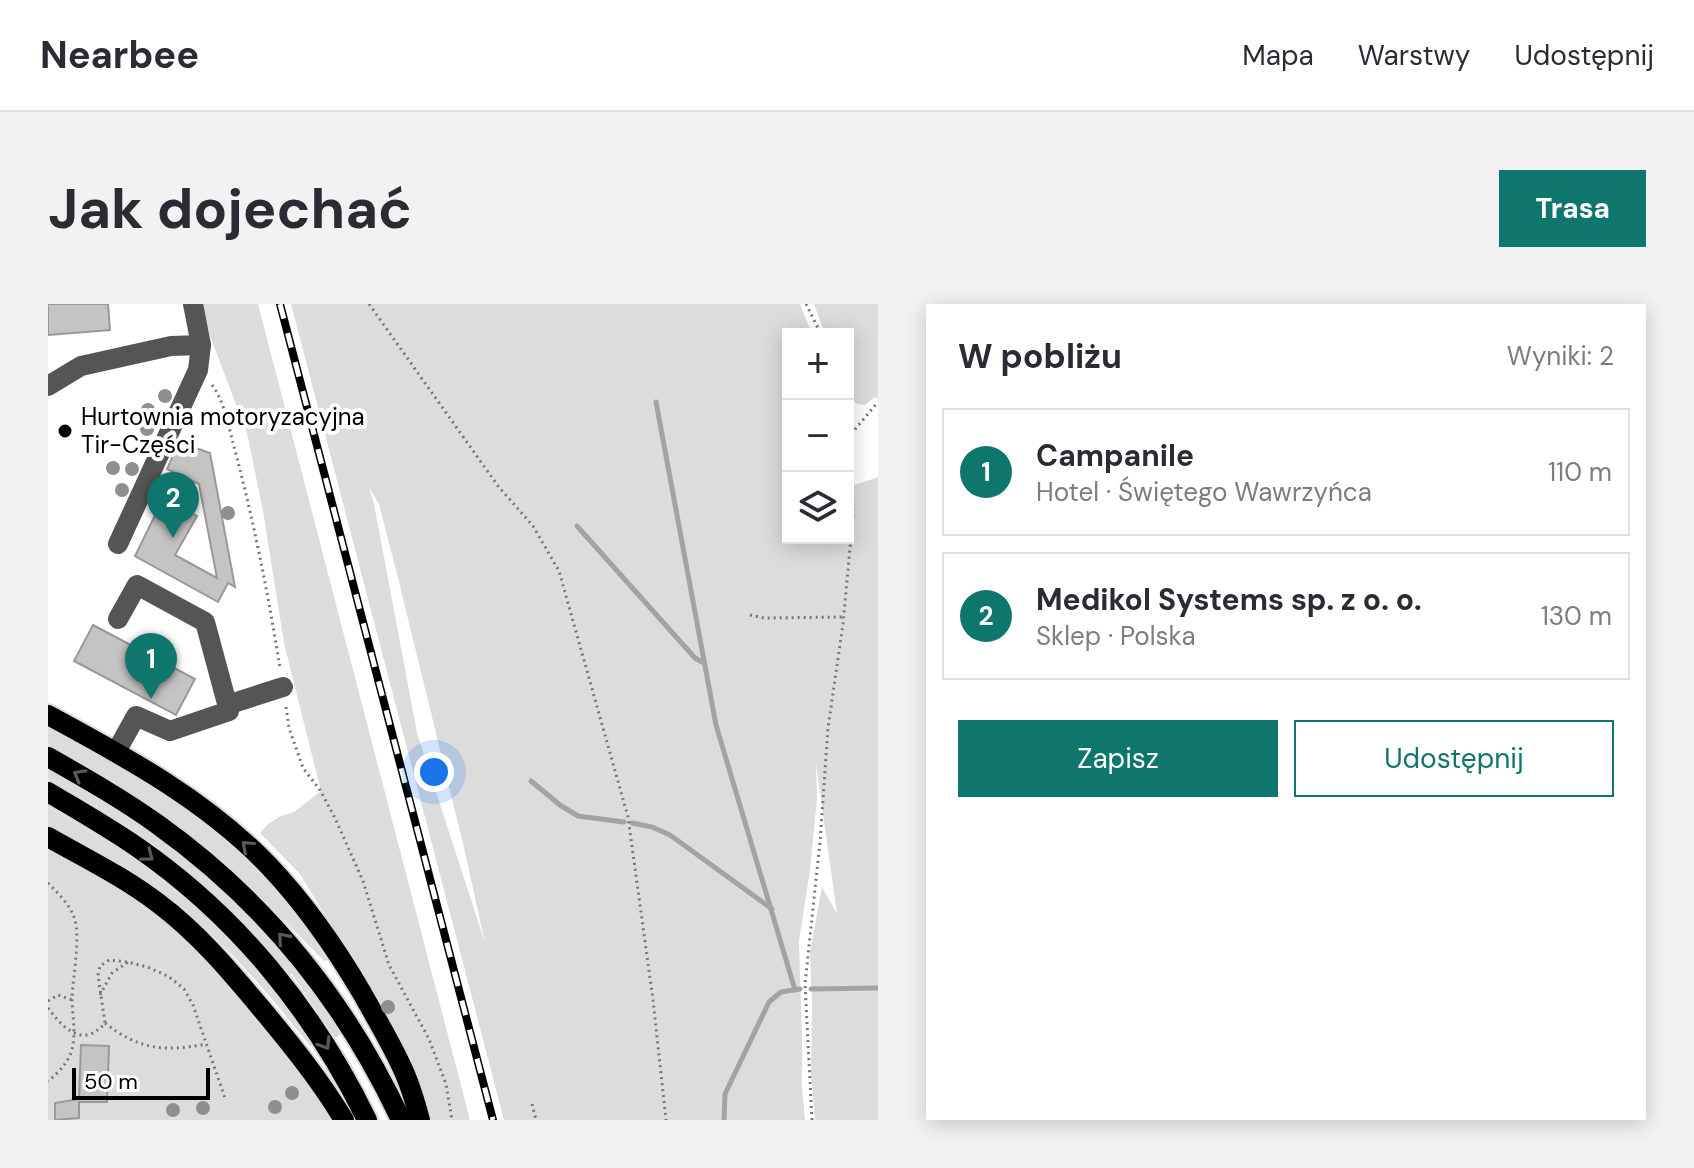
<!DOCTYPE html>
<html lang="pl">
<meta charset="utf-8">
<style>
body{margin:0;font-family:"DM Sans",sans-serif;background:#f2f2f3;color:#2b2b33}
.controls{position:absolute;right:24px;top:24px;display:grid;overflow:hidden;border-radius:0px;box-shadow:0 4px 20px #0003}
.controls button{width:72px;height:72px;display:grid;place-items:center;padding:0;border:0;border-bottom:2px solid #e1e1e2;background:#fff;color:#2b2b33;font:40px sans-serif}
.scale{position:absolute;left:24px;bottom:20px;width:138px;box-sizing:border-box;padding-left:8px;border:4px solid #000;border-top:0;font-size:22px;line-height:28px;white-space:nowrap;color:#000;-webkit-text-stroke:6px #fff;paint-order:stroke}
.you{position:absolute;left:386px;top:468px;width:28px;height:28px;margin:-20px;border:6px solid #fff;border-radius:50%;background:#1a73e8;box-shadow:0 0 0 12px #1a73e833}
.badge{display:grid;place-items:center;width:52px;height:52px;border-radius:50%;background:#0f766e;color:#fff;font-size:26px;font-weight:700}
.pin{position:absolute;translate:-50% -66px;filter:drop-shadow(0 2px 4px #0008)}
.pin::after{content:'';position:absolute;top:42px;width:28px;height:24px;background:inherit;clip-path:polygon(0 0,100% 0,50% 100%)}
.list{margin:0;padding:0;list-style:none}
h2{display:flex;justify-content:space-between;align-items:center;height:104px;margin:0;padding:0 32px;font-size:34px}
h2 small{font-size:26px;font-weight:400;color:#7c7c81}
.list li{display:grid;grid-template-columns:52px 1fr auto;gap:24px;align-items:center;box-sizing:border-box;height:128px;margin:0 16px 16px;padding:0 16px;border:2px solid #e1e1e2;border-radius:0px}
.list b{display:block;font-size:30px;white-space:nowrap}
.list p{margin:0;font-size:26px;white-space:nowrap;color:#7c7c81}
.list em{font-size:26px;font-style:normal;color:#7c7c81}
.actions{display:flex;gap:16px;padding:24px 32px}
.actions a{flex:1;padding:18px 0;border:2px solid #0f766e;border-radius:0px;text-align:center;font-size:28px;color:#0f766e}
.actions .main{background:#0f766e;color:#fff}
.icon{flex:none;width:44px;height:44px;fill:none;stroke:currentColor;stroke-width:2;stroke-linecap:round;stroke-linejoin:round}
.map{position:relative;flex:none;width:830px;height:816px;overflow:hidden;border-radius:0px}
header{display:flex;align-items:center;gap:48px;box-sizing:border-box;height:112px;padding:0 40px;background:#fff;border-bottom:2px solid #e1e1e2}
header strong{font-size:38px}
nav{display:flex;gap:44px;margin-inline-start:auto;font-size:28px}
.intro{display:flex;align-items:center;justify-content:space-between;box-sizing:border-box;height:192px;padding:0 48px}
h1{margin:0;font-size:56px}
.button{padding:20px 36px;border-radius:0px;background:#0f766e;color:#fff;font-size:28px;font-weight:700}
main{display:flex;gap:48px;padding:0 48px}
aside{flex:1;background:#fff;border-radius:0px;box-shadow:0 4px 20px #0003}
.map>svg:first-child{display:block}
</style>
<header>
<strong>Nearbee</strong>
<nav><a>Mapa</a><a>Warstwy</a><a>Udostępnij</a></nav>
</header>
<div class="intro"><h1>Jak dojechać</h1><a class="button">Trasa</a></div>
<main>
<div class="map">
<svg width="830" height="816" viewBox="0 0 830 816">
<rect width="100%" height="100%" fill="#fff"/>
<g fill="#dcdcdc" fill-rule="evenodd">
<path d="M154,0h56l212,816h-38l-31,-78 -13,-23 -88,-145 -40,-41 8,-9 13,-8 13,-4 27,-21 -37,-148 -21,-132 -16,-78 -37,-97z"/>
<path d="M243,0h509l12,30h-24v204h60v-46l6,-7 22,-7 2,-2v644h-63l-4,-46 1,-68 -2,-54 12,-65 15,27 -21,-150 1,34 -7,72 -11,71 3,98v48l3,33h-301zM321,183l10,17 19,74 67,274 20,91 -68,-210 -43,-229z"/>
<path d="M766,0h64v95l-3,-2 -10,8c-6,-1 -8,0 -12,-5 -9,-13 -5,-50 -5,-66h-23z"/>
<path d="M0,421c93,51 189,107 253,194 9,13 22,26 27,41l-4,1c-43,-44 -86,-89 -135,-127 -44,-35 -92,-62 -141,-90z"/>
<path d="M0,466c71,40 141,84 198,143 37,37 66,78 96,120l-7,5 -43,-64h-3c-55,-65 -117,-123 -191,-166l-1,-2h-3l-46,-27z"/>
<path d="M0,502l85,51 74,60 57,60 30,39 18,30h-2c-44,-56 -92,-113 -150,-154 -35,-26 -75,-45 -112,-66z"/>
<path d="M0,545l75,42 33,23 35,29 77,82 69,95h-289z"/>
</g>
<g fill="none" stroke-linecap="round" stroke-linejoin="round">
<g stroke="#a3a3a3" stroke-width="5">
<path d="M608,98l60,323 79,265"/>
<path d="M529,222l118,132 9,5"/>
<path d="M483,477l29,24 18,11 46,6"/>
<path d="M584,519l20,4 18,8 102,74"/>
<path d="M763,685l67,-1"/>
<path d="M676,816l1,-26 44,-92 12,-10 19,-3"/>
</g>
</g>
<g fill="#c4c4c4" stroke="#999" stroke-width="2">
<path d="M0,0h60l2,26 -62,5z"/>
<path d="M131,138l31,11 25,134 -7,-4 -10,19 -83,-46 29,-59 33,19 -22,39 42,23 -18,-94 -32,-15z"/>
<path d="M45,321l102,54 -19,36 -102,-54z"/>
<path d="M33,741l28,1 -2,56h-28v16l-24,2v-17l24,-4z"/>
</g>
<g fill="none" stroke-linecap="round" stroke-linejoin="round">
<g stroke="#dbdbdb" stroke-width="24">
<g id="major">
<path d="M0,411c78,42 159,86 221,151 36,38 66,81 93,127 15,27 31,53 43,81 6,14 11,31 15,46"/>
<path d="M0,453c37,21 74,42 109,67 108,77 188,176 244,296"/>
<path d="M0,488c30,18 60,35 89,55 100,69 177,164 230,273"/>
<path d="M0,533c37,21 76,40 110,66 39,29 71,67 102,104 30,36 60,73 84,113"/>
</g>
</g>
<g stroke="#777" stroke-width="3" stroke-dasharray="2 4" stroke-linecap="butt">
<path d="M321,0l129,182 35,40 26,45 69,246 25,183 13,120"/>
<path d="M758,0l15,30"/>
<path d="M164,81c12,16 16,39 21,58 20,74 35,150 47,225"/>
<path d="M803,130l27,-32"/>
<path d="M702,311l14,3 80,-1"/>
<path d="M238,403l3,21 14,40 17,22 15,28 28,63 26,84 40,74 17,45 6,36"/>
<path d="M0,579c9,9 22,22 26,34 7,18 -1,60 -2,80 0,18 5,38 -1,56 -5,12 -13,20 -23,28"/>
<path d="M52,691l12,-22 16,-11"/>
<path d="M0,697l10,-6 14,5"/>
<path d="M0,704c15,20 35,41 57,15l-7,-48 2,-9 9,-6 19,2 19,5 21,9 16,13 9,16 32,93"/>
<path d="M57,719c34,27 60,29 101,21"/>
<path d="M484,800l4,16"/>
<path d="M764,816l-7,-136 15,-142 8,-114 15,-104 10,-109 -2,-81 -3,-14"/>
</g>
<g stroke="#555" stroke-width="20">
<path d="M0,82l33,-20 90,-20 30,-1"/>
<path d="M70,240l80,-174 3,-25 -8,-41"/>
<path d="M179,401l56,-18"/>
<path d="M68,448l20,-36 34,15 59,-20 -24,-89 -68,-37 -19,34"/>
</g>
<use href="#major" stroke="#000" stroke-width="20"/>
<g stroke="#000" stroke-width="8">
<path id="rail" d="M232,0l213,816"/>
</g>
<use href="#rail" stroke="#fff" stroke-width="5" stroke-dasharray="15" stroke-linecap="butt"/>
</g>
<g fill="#8f8f8f">
<circle cx="117" cy="92" r="7"/>
<circle cx="100" cy="106" r="7"/>
<circle cx="99" cy="125" r="7"/>
<circle cx="65" cy="164" r="7"/>
<circle cx="84" cy="165" r="7"/>
<circle cx="74" cy="186" r="7"/>
<circle cx="180" cy="209" r="7"/>
<circle cx="340" cy="703" r="7"/>
<circle cx="244" cy="789" r="7"/>
<circle cx="227" cy="803" r="7"/>
<circle cx="155" cy="804" r="7"/>
<circle cx="125" cy="806" r="7"/>
</g>
<defs><path id="oneway-chevron" d="M-2-3.5L2.5 0L-2 3.5" fill="none" stroke-width="1.6" stroke-linecap="round" stroke-linejoin="round" transform="scale(2)"/></defs>
<g stroke="#595959">
<use href="#oneway-chevron" transform="translate(31 471) rotate(-150)"/>
<use href="#oneway-chevron" transform="translate(199 542) rotate(-138)"/>
<use href="#oneway-chevron" transform="translate(100 552) rotate(37)"/>
<use href="#oneway-chevron" transform="translate(235 634) rotate(-131)"/>
<use href="#oneway-chevron" transform="translate(277 740) rotate(58)"/>
</g>
<circle fill="#000" stroke="#fff" stroke-width="3" cx="17" cy="127" r="8"/>
<g text-anchor="middle" stroke-width="8" stroke-linejoin="round" paint-order="stroke">
<g font-size="24" fill="#000" stroke="#fff" text-anchor="start">
<text x="33" y="121">Hurtownia motoryzacyjna<tspan x="33" dy="28">Tir-Części</tspan></text>
</g>
</g>
</svg>
<div class="controls">
<button>+</button>
<button>−</button>
<button><svg class="icon" aria-label="layers" viewBox="0 0 24 24"><path d="M12 4l9 5-9 5-9-5zM3 14l9 5 9-5"/></svg></button>
</div>
<div class="scale">50 m</div>
<div class="you"></div>
<div class="pin badge" style="left:103px;top:395px">1</div>
<div class="pin badge" style="left:125px;top:234px">2</div>
</div>
<aside>
<h2>W pobliżu<small>Wyniki: 2</small></h2>
<ul class="list">
<li><span class="badge">1</span><div><b>Campanile</b><p>Hotel · Świętego Wawrzyńca</p></div><em>110 m</em></li>
<li><span class="badge">2</span><div><b>Medikol Systems sp. z o. o.</b><p>Sklep · Polska</p></div><em>130 m</em></li>
</ul>
<div class="actions"><a class="main">Zapisz</a><a>Udostępnij</a></div>
</aside>
</main>
